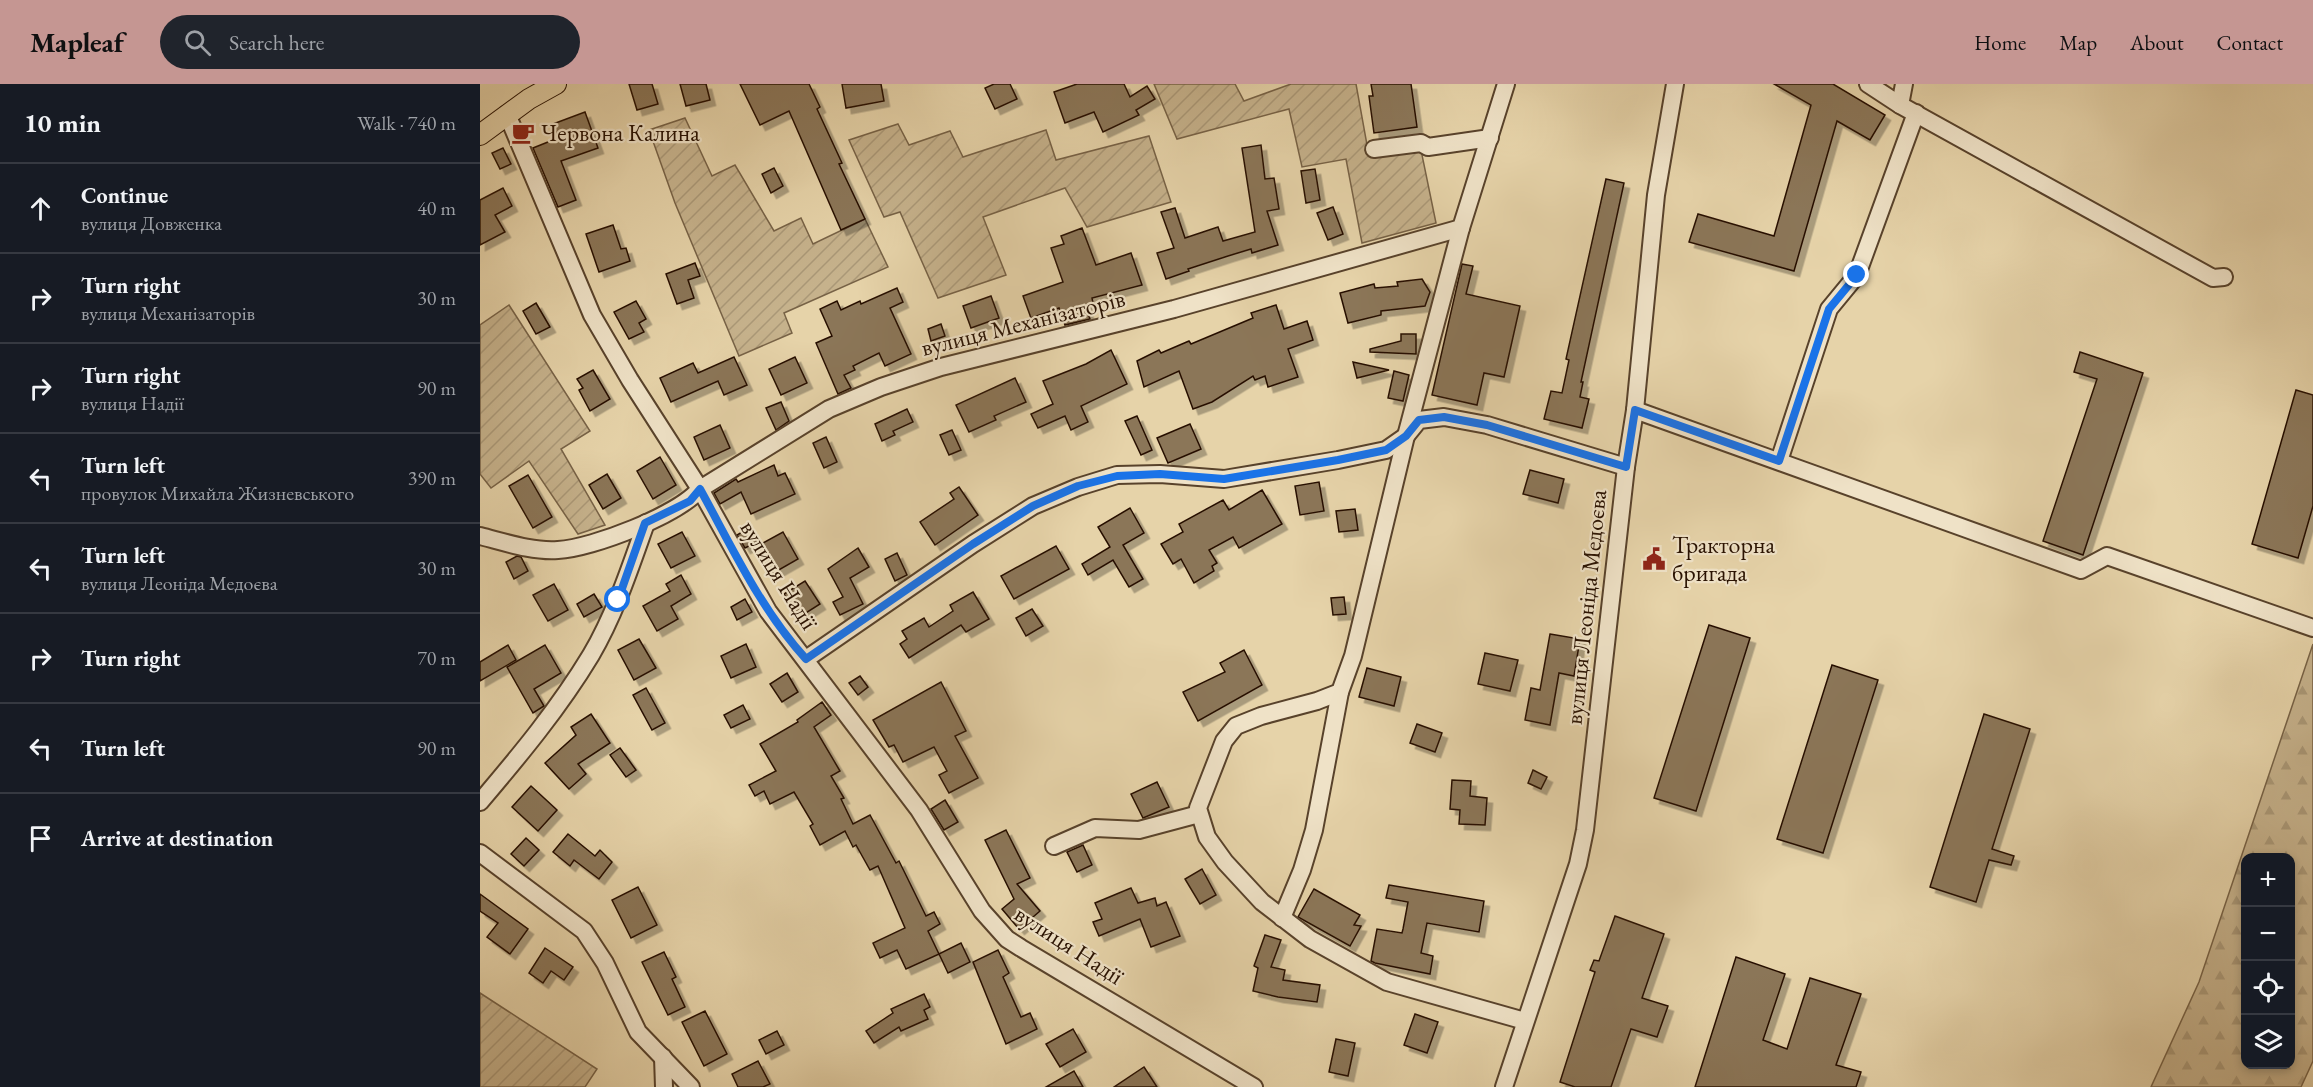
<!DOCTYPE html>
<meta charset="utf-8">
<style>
body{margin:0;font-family:"EB Garamond",serif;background:#20242c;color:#f1f3f6}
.controls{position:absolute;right:18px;bottom:18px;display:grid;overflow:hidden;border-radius:12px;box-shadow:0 3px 9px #0003}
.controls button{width:54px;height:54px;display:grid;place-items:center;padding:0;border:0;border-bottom:2px solid #363941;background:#171b24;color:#f1f3f6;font:30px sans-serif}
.stop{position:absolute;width:18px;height:18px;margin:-14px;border:4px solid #1a73e8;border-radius:50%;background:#fff}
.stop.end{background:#1a73e8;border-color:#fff;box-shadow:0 2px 6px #0008}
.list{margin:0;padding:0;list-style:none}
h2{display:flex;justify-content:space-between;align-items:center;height:78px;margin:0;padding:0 24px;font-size:26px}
h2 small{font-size:20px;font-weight:400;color:#9ea1a6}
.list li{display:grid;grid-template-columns:39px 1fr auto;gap:18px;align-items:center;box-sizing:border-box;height:90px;padding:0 24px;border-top:2px solid #363941}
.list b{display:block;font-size:22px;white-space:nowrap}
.list p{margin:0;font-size:20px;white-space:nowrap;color:#9ea1a6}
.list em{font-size:20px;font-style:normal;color:#9ea1a6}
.icon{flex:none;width:33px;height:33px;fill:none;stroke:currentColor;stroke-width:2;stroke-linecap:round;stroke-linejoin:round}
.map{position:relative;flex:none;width:1833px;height:1003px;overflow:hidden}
header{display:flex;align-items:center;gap:36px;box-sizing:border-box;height:84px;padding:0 30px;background:#c59692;color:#111}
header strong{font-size:28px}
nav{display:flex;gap:33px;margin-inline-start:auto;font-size:21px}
.search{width:420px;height:54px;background:#20242c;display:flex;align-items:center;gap:15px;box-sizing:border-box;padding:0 21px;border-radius:33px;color:#9ea1a6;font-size:22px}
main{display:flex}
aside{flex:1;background:#171b24}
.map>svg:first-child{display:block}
</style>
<header>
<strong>Mapleaf</strong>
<div class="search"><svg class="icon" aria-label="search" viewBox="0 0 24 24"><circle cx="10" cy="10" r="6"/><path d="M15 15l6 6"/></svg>Search here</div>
<nav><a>Home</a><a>Map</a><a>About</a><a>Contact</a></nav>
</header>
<main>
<aside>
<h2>10 min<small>Walk · 740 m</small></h2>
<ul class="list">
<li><svg class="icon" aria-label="ahead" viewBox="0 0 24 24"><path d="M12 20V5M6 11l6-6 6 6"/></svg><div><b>Continue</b><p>вулиця Довженка</p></div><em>40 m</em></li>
<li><svg class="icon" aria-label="right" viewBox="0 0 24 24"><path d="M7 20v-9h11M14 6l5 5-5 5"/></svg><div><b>Turn right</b><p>вулиця Механізаторів</p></div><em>30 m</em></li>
<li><svg class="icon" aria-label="right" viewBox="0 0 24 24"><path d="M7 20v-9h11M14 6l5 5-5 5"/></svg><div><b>Turn right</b><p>вулиця Надії</p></div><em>90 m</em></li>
<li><svg class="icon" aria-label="left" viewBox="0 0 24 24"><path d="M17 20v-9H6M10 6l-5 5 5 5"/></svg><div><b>Turn left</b><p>провулок Михайла Жизневського</p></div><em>390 m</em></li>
<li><svg class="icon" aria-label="left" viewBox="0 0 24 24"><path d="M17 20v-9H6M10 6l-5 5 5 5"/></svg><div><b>Turn left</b><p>вулиця Леоніда Медоєва</p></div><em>30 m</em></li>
<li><svg class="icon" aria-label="right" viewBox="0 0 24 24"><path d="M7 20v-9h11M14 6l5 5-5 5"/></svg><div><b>Turn right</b></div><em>70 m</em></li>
<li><svg class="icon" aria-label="left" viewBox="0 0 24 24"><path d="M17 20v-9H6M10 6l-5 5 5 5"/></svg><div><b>Turn left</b></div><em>90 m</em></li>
<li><svg class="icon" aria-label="arrive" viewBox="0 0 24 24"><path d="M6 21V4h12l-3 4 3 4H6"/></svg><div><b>Arrive at destination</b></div></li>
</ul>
</aside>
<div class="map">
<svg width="1833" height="1003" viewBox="0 0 1833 1003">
<defs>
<pattern id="forest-firs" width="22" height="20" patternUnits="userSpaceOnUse" patternTransform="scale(1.5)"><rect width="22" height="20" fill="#c6b28c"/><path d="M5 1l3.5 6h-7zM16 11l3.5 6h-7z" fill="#aa9877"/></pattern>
<pattern id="garden-furrows" width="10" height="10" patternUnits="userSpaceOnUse" patternTransform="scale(1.5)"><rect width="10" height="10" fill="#c6b28c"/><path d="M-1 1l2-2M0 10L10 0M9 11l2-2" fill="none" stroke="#aa9877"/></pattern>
<filter id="shadow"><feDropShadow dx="5.5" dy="5.5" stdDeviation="0" flood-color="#0004"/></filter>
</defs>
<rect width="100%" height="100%" fill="#e6d3a9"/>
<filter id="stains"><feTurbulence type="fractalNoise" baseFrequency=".00333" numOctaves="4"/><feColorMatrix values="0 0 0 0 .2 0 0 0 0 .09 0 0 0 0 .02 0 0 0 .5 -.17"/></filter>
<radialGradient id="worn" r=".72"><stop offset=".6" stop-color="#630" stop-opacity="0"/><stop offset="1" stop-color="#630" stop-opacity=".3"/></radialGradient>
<path fill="url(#forest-firs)" stroke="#776246" stroke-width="1.5" fill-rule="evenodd" d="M1833,560v417l-12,26h-150l48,-105zM1766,774h44v206h-44z"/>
<g fill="url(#garden-furrows)" stroke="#776246" stroke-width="1.5">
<path d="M674,0h81l9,17 47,-17h65l13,72 52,-6 15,73 -74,20 -16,-84 -44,8 -13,-58 -112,30z"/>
<path d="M205,34l27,58 23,-11 39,66 27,-13 12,26 52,-25 23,48 -104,46 8,20 -53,23 -64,-153 -26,-73z"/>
<path d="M418,40l11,21 41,-14 13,26 83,-27 10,30 93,-24 22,66 -84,25 -22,-39 -82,29 23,58 -68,23 -38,-86 -16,5 -35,-77z"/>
<path d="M29,221l81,126 -29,18 44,76 -27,9 -49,-73 -38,27 -11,-14v-149z"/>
<path d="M0,909l117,76 -12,18h-105z"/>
</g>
<g fill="#8b7658" stroke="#281101" stroke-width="1.5" filter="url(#shadow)">
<path d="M149,0h23l6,20 -21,6z"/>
<path d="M200,0h26l4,16 -24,6z"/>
<path d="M260,0h69l11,23 -3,2 25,54 -3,1 26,55 -24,11 -52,-119 -29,14z"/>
<path d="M362,0h39l3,17 -38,7z"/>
<path d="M514,0h16l7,15 -22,10 -10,-21z"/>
<path d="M597,0h47l6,13 17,-11 8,13 -19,11 3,5 -36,17 -9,-20 -29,11 -11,-31z"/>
<path d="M891,0h40l6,43 -43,6 -5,-37h4z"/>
<path d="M1294,0h59l52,31 -15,25 -33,-19 -43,150 -105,-29 9,-28 76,22 37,-131z"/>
<path d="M105,28l13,36 -37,13 15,39 -18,7 -25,-59 25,-10 -5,-14z"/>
<path d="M781,61l4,34 9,-1 5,31 -12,2 11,34 -26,8 -1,-4 -23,7 -40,13 1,2 -23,8 -9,-26 17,-5 -13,-36 14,-4 10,30 33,-11 5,14 32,-9 -13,-84z"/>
<path d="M23,64l8,16 -11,5 -8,-16z"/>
<path d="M294,84l9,18 -12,7 -9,-19z"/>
<path d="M835,85l5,31 -14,3 -5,-32z"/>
<path d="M1126,95l18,4 -43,199h2l-3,15 9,2 -7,29 -38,-9 7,-28 11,2 7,-33 -3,-1z"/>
<path d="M23,104l9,18 -17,9 10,17 -25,13v-45z"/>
<path d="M853,123l10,27 -15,6 -11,-27z"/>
<path d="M133,141l8,24 5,-1 4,13 -31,11 -13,-38z"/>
<path d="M602,144l14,37 35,-12 11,32 -50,13 1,5 -8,2 5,14 -25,6 -6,-17 -28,10 -8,-22 40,-14 -12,-34 13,-4 -3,-8z"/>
<path d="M215,179l5,13 -12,4 6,18 -17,6 -11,-30z"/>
<path d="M982,180l11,2 -7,28 54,12 -16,71 -20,-4 -7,32 -45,-10z"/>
<path d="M942,195l8,13 -5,14 -44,5v4l-33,8 -8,-30 34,-9 1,4 23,-2 -1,-4z"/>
<path d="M417,204l6,14 -13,6 21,46 -26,12 -6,-13 -26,13 2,4 -11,5 7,13 -13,6 -22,-51 16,-7 -12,-27 17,-8 4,9 19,-9 1,3z"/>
<path d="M511,212l8,22 -28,10 -8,-22z"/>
<path d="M156,217l10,18 -7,4 5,9 -15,7 -15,-27z"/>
<path d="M56,219l14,24 -14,7 -13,-23z"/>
<path d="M796,221l8,24 23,-8 6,19 -25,9 10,28 -30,10 -3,-11 -10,4 -2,-4 -41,26 -19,7 -14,-38 -35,16 -7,-26 22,-11 2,3 28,-12 2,3 62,-26 -2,-5z"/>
<path d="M461,240l4,12 -14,5 -3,-12z"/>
<path d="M921,250h15v20l-46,-2v-3l31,-8z"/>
<path d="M631,266l16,34 -46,22 7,16 -17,8 -6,-14 -27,12 -7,-14 22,-10 -10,-23 43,-17z"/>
<path d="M1600,268l63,21 -60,182 -40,-14 54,-162 -23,-7z"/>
<path d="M254,273l13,28 -23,10 -6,-14 -47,21 -11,-24 33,-15 5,10z"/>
<path d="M315,273l12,26 -26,12 -12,-26z"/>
<path d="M873,278l36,8 -32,8z"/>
<path d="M113,286l17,29 -20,12 -11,-21 4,-2 -6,-9z"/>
<path d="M914,287l15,4 -6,26 -15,-3z"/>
<path d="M535,294l11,24 -32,14 2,4 -27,12 -13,-27z"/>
<path d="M1816,306l17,5v111l-15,52 -46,-14z"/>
<path d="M301,318l8,19 -13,9 -10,-22z"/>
<path d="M427,325l6,13 -20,9 2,4 -13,6 -7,-17z"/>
<path d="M657,332l15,34 -11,5 -16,-34z"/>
<path d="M710,340l11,25 -33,14 -11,-25z"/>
<path d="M240,341l10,23 -26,12 -10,-23z"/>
<path d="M472,346l9,20 -12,5 -9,-20z"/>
<path d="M346,353l11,25 -13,6 -11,-25z"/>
<path d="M180,373l16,28 -23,14 -16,-28z"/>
<path d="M294,381l4,11 7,-3 10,21 -44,20 -10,-22 -21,12 -6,-11 22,-14 2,3z"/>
<path d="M1050,386l34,9 -6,24 -35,-9z"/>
<path d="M127,390l14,24 -18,11 -14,-24z"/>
<path d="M48,391l24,42 -19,11 -24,-42z"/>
<path d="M839,398l5,29 -24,4 -5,-29z"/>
<path d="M479,403l19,28 -43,30 -15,-23 34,-23 -4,-6z"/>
<path d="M782,406l20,34 -43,24 -6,-11 -24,13 8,13 -5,3 2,5 -20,12 -13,-24 -8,5 -12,-20 22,-12 -4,-8 44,-24 6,10z"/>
<path d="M650,424l14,25 -21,12 20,34 -14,8 -16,-27 -25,15 -6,-11 28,-17 -12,-20z"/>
<path d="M875,425l3,21 -19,2 -3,-21z"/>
<path d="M269,444l8,14 -12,6 -8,-13z"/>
<path d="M202,448l13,24 -24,12 -13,-24z"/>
<path d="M303,448l15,27 -28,16 -16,-27z"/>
<path d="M576,462l13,23 -55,30 -13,-23z"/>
<path d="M378,464l11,19 -19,11 13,26 -23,11 -7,-13 10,-5 -15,-28z"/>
<path d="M417,469l10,22 -12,6 -10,-22z"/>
<path d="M37,472l4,1 7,14 -14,8 -8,-17z"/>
<path d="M201,491l10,19 -20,12 7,13 -21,12 -14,-25 27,-15 -4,-7z"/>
<path d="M325,497l15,23 -22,14 -14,-24z"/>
<path d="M74,500l14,26 -20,11 -15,-26z"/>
<path d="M493,508l16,27 -23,13 -5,-7 -52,33 -9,-14 7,-5 -5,-8 22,-13 5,9 24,-16 -3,-6z"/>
<path d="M114,510l8,13 -18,10 -7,-13z"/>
<path d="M864,513l2,17 -13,1 -2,-17z"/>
<path d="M265,515l7,13 -15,8 -6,-13z"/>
<path d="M552,525l11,17 -17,10 -10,-18z"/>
<path d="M1229,541l41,13 -54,173 -42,-13z"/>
<path d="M1070,550l30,5 -6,37 -15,-3 -9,52 -25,-5 6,-32 9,2z"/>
<path d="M159,555l17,29 -22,12 -16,-30z"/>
<path d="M266,560l10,23 -25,11 -10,-22z"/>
<path d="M28,561l8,15 -36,21v-19z"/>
<path d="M65,561l16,28 -27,16 10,17 -11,7 -26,-46z"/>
<path d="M764,566l18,35 -64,36 -15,-29 42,-20 -5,-9z"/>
<path d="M1005,569l33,7 -8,31 -32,-7z"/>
<path d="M1352,581l46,15 -55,173 -46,-14z"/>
<path d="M887,584l34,9 -7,29 -35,-9z"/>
<path d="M307,589l11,19 -16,10 -12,-18z"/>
<path d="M380,592l8,11 -10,8 -9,-12z"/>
<path d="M461,598l25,49 -11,5 23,42 -29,15 -10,-18 8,-4 -13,-24 -31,15 -9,-17 -5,2 -16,-27z"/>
<path d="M166,604l19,35 -13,7 -19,-35z"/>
<path d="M342,618l9,13 -17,12 26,44 -9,5 13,22 -3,1 12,25 17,-9 26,48 3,-2 27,55 8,-4 6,12 -12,7 11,23 22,-11 9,19 -22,11 -9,-19 -33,15 -9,-19 -17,8 -7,-15 32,-15 -27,-62 -8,4 -14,-25 -3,2 -8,-16 -25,14 -10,-19 3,-2 -19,-32 -24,12 -6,-13 -9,5 -6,-11 27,-14 -16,-27 38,-22 -1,-2z"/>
<path d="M263,621l7,14 -19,9 -7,-13z"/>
<path d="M111,630l19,29 -32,21 8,10 -17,15 -24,-26 31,-28 -5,-8z"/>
<path d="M1504,630l46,15 -38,120 22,7 -3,9 -22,-5 -13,42 -46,-15z"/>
<path d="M937,640l25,9 -7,19 -25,-9z"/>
<path d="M140,664l16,22 -10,7 -16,-22z"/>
<path d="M1053,686l14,7 -6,12 -13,-6z"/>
<path d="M972,696l19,1 -1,15 17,2 -2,27 -26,-1 1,-14 -10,-1z"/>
<path d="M677,698l12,25 -26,11 -12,-24z"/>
<path d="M51,702l26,24 -19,21 -26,-24z"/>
<path d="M465,716l13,22 -14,8 -13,-21z"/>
<path d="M526,746l24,48 -13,6 23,27 -21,18 -17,-20 12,-10 -29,-59z"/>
<path d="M88,750l27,22 5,-6 12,12 -13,17 -25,-19 -4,6 -17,-14z"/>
<path d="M46,754l13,12 -15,16 -13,-12z"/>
<path d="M603,761l9,20 -15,7 -10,-20z"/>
<path d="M722,785l14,26 -16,9 -15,-25z"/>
<path d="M909,801l95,16 -5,31 -52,-9 -6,30 12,3 -3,18 -55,-11 -4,-2 6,-32 25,4 1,-4 5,-27 -22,-4z"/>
<path d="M158,803l19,38 -26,13 -19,-38z"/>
<path d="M651,804l7,15 17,-5 2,8 9,-4 14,34 -29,11 -11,-28 -41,17 -6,-14 9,-3 -7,-16z"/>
<path d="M834,805l46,26 -6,10 7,1 -11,20 -52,-29z"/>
<path d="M0,810l48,35 -18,25 -23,-17 11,-14 -18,-12z"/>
<path d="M1135,832l49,18 -22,64 26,8 -11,31 -26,-8 -20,58h-36l-15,-5 35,-110 -5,-2 4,-10 5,1z"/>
<path d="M785,851l16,5 -10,27 14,3 -2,10 37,5 -3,17 -39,-5 -25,-6 5,-23 -4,-2z"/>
<path d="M65,864l28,19 -9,13 -13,-9 -8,12 -14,-10z"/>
<path d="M518,866l11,23 -6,4 18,40 9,-4 7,16 -31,15 -33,-82z"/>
<path d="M184,868l12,25 -4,2 13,28 -17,8 -26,-53z"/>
<path d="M1256,873l49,17 -22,66 24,9 23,-71 51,16 -25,71 25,7 -5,15h-161z"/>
<path d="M444,910l6,13 -6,3 4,9 -27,12 -2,-4 -25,16 -8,-12 27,-18 -2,-4z"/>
<path d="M225,927l22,43 -23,12 -22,-44z"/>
<path d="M935,930l23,8 -11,31 -23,-8z"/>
<path d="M593,945l13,23 -26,15 -14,-23z"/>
<path d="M297,947l7,14 -18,9 -7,-14z"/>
<path d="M856,955l19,4 -7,33 -19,-4z"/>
<path d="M278,977l12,23 -7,3h-25l-6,-13z"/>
<path d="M664,983l13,20h-43z"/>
<path d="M594,987l9,16h-37z"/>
</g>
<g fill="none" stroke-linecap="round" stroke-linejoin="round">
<g stroke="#58422b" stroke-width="20">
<g id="minor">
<path d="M1388,0l32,21 313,173 11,-1"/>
<path d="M1420,21l4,-21"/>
<path d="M27,30l85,201 38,65 70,109 68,122 151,199 63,101 25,28 14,9 233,139"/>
<path d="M894,65l47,-6 7,4 62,-9"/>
<path d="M981,144l-55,208 -53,220 -13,36 -23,9 -56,15 -25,10 -12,15 -26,67 9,29 18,25 37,40 48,37 77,43 138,39"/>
<path d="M1155,326l446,160 26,-14 206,72"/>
<path d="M1299,377l50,-152 28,-34 59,-162"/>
<path d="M0,452c24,6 53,16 78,14 35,-2 120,-35 142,-61l129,-80 52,-22 60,-20 233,-58 287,-81 45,-144"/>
<path d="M326,575l167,-115 60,-38 45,-19 39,-12 43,-1 64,5 114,-19 48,-10 20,-14 13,-16 25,-3 43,8 139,42"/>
<path d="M0,718c40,-47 79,-94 111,-147 24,-41 39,-87 55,-132"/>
<path d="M574,762l41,-18 44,2 60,-16"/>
<path d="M0,769l104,78 21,32 33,69 53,55"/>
<path d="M802,834l20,-48 12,-40 26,-138"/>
<path d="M183,973l1,30"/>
<path d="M1024,1003l74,-223 7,-34 41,-363 9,-57 21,-215 19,-111"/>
</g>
</g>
<g stroke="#281101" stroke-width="22">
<path id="major" d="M0,51l49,-36 27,-15"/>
</g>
<use href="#minor" stroke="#efe2c7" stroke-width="16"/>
<use href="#major" stroke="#e6d3a9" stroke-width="20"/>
</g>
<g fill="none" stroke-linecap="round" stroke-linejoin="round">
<path stroke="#1a73e8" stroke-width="8" d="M138,516l27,-77 45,-22 10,-12c32,58 61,121 106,170l167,-115 60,-38 45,-20 39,-10 43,-2 64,5 114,-19 48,-10 20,-14 13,-16 25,-3 43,8 139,42 9,-57 144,51 50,-152 28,-34"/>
</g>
<defs>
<g id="cafe-bare" transform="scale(1.8)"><path d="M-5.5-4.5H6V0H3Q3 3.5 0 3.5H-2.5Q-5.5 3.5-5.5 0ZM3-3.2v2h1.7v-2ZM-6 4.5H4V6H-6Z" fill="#8f2418" stroke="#efe2c7" stroke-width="2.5" paint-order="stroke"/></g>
<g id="civic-bare" transform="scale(1.8)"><path d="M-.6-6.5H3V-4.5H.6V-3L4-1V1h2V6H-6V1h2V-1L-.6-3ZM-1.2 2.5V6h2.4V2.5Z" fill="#8f2418" stroke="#efe2c7" stroke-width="2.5" paint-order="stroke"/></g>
</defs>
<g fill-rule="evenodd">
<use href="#cafe-bare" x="43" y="49"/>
<use href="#civic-bare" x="1174" y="475"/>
</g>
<g text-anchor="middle" stroke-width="4.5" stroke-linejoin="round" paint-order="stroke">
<g font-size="24" fill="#281101" stroke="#efe2c7" text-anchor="start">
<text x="61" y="57">Червона Калина</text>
<text x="1192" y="469">Тракторна<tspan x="1192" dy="28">бригада</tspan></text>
</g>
<g font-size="24" fill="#281101" stroke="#efe2c7">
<text transform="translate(543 239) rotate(-14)" y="8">вулиця Механізаторів</text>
<text transform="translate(299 491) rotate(58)" y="8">вулиця Надії</text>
<text transform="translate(1106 523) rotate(-84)" y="8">вулиця Леоніда Медоєва</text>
<text transform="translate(589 861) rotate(33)" y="8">вулиця Надії</text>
</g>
</g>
<rect width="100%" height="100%" filter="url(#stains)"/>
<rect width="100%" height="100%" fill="url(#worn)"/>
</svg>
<div class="controls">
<button>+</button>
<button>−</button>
<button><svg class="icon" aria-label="locate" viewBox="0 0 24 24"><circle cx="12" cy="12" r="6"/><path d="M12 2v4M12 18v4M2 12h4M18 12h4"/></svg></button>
<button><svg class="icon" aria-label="layers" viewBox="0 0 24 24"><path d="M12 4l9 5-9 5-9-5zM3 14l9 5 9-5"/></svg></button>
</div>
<div class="stop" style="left:138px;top:516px"></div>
<div class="stop end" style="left:1377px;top:191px"></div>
</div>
</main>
